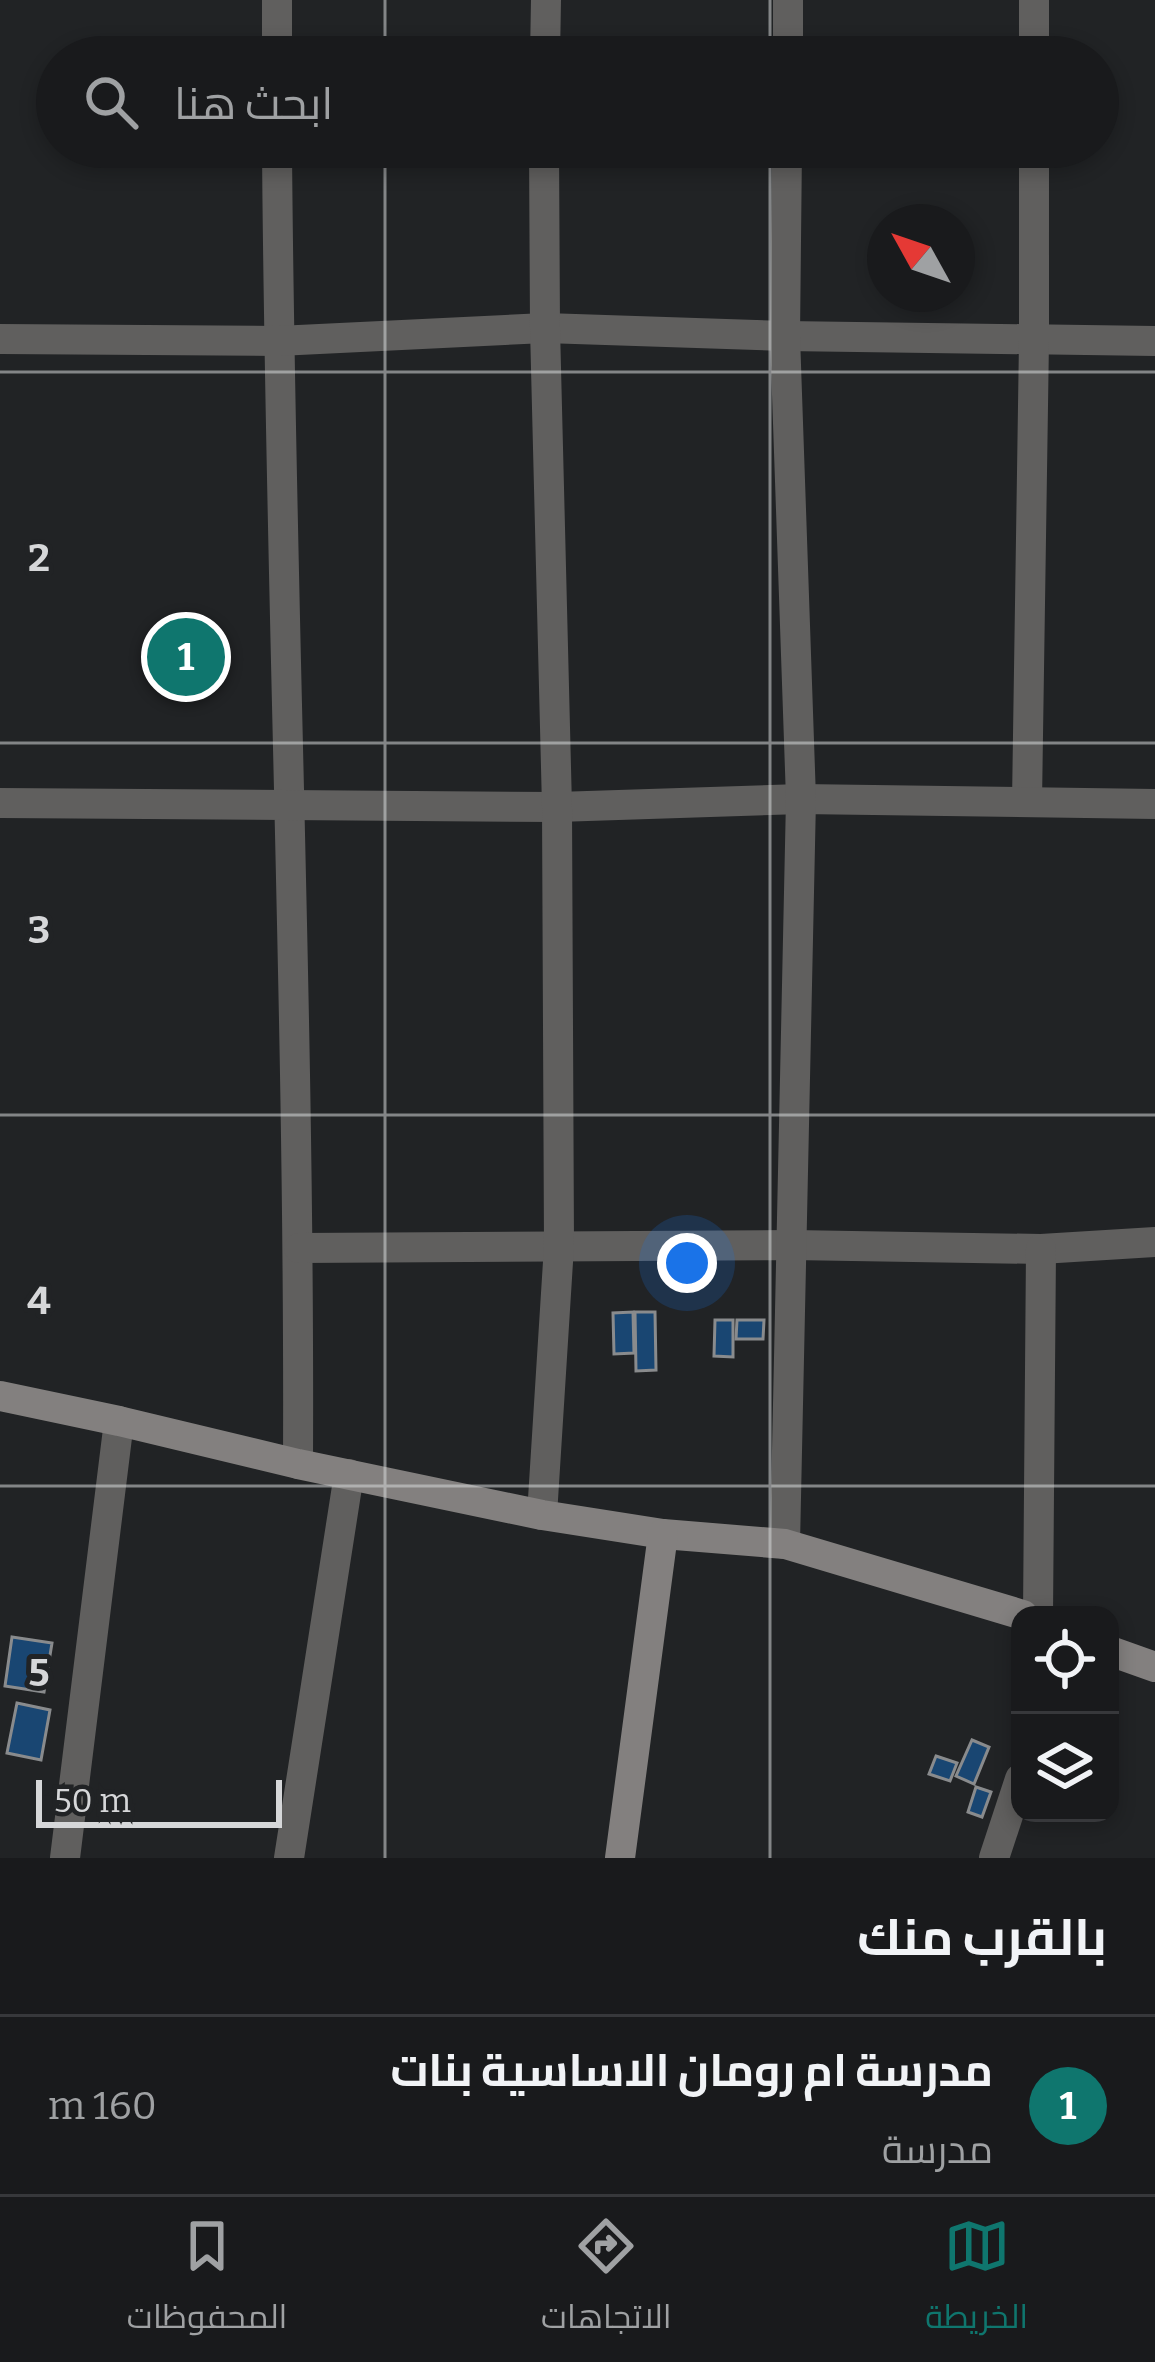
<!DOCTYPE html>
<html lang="ar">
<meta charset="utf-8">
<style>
body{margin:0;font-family:Bitter,Cairo,serif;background:#262729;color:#f1f3f6;direction:rtl}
.controls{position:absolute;right:36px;bottom:36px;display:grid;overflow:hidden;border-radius:24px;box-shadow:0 6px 18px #0003}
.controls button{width:108px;height:108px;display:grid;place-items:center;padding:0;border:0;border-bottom:3px solid #37383b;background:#191a1c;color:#f1f3f6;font:60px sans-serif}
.compass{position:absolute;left:867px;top:204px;width:108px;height:108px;border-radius:50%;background:#191a1c;box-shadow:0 6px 18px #0003;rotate:310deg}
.scale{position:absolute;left:36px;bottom:30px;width:246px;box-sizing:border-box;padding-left:12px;border:6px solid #d6d7d9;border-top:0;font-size:33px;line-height:42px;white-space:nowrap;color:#d6d7d9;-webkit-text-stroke:9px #212325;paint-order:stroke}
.you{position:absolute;left:687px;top:1263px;width:42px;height:42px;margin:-30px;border:9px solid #fff;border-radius:50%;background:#1a73e8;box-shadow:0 0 0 18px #1a73e833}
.badge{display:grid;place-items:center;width:78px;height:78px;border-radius:50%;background:#0f766e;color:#fff;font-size:39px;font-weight:700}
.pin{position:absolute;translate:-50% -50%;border:6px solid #fff;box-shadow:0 3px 12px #0006}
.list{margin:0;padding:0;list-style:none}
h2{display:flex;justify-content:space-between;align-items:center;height:156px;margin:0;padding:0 48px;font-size:51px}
h2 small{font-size:39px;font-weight:400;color:#9fa1a3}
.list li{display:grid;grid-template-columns:78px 1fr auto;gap:36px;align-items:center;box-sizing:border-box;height:180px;padding:0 48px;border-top:3px solid #37383b}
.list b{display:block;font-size:45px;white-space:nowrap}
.list p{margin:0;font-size:39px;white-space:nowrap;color:#9fa1a3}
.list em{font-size:39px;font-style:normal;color:#9fa1a3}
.icon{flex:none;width:66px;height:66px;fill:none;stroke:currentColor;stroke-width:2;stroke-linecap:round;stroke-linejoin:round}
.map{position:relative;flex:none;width:1155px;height:1858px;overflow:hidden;direction:ltr}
.search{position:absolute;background:#191a1c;box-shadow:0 6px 18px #0003;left:36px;right:36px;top:36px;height:132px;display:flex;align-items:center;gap:30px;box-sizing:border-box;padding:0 42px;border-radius:66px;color:#9fa1a3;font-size:45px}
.sheet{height:336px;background:#191a1c}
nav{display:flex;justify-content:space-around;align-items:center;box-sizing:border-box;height:168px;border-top:3px solid #37383b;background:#191a1c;font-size:33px;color:#9fa1a3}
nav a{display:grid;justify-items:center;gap:6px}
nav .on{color:#0f766e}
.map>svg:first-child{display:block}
</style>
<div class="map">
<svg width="1155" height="1858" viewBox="0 0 1155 1858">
<rect width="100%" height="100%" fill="#212325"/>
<g fill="#194672" stroke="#898b8d" stroke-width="3">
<path d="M633,1312l1,41 -20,1 -1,-41z"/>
<path d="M635,1312h20l1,58 -20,1z"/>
<path d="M715,1320h18v37l-19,-1z"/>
<path d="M737,1320h27l-1,19h-27z"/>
<path d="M12,1637l40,6 -8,49 -39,-6z"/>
<path d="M17,1703l33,7 -9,50 -34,-7z"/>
<path d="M972,1740l17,7 -15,37 -18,-8z"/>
<path d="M936,1756l21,7 -7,18 -21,-7z"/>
<path d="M976,1787l15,5 -9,25 -14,-5z"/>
</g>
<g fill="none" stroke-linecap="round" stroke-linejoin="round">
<g stroke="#605f5e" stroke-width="30">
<path d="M1034,0v57"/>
<path d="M277,57v-57"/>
<path d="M545,57l1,-57"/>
<path d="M788,57v-57"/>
<path d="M277,147c3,439 23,878 21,1317"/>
<path d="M277,148l101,-1"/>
<path d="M0,339l278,2 267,-13 240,8 370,5"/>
<path d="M1027,802l7,-462v-193"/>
<path d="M0,803l557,4 244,-8 354,5"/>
<path d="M299,1248l493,-3 249,4 114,-7"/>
<path d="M542,1515l17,-269 -2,-439 -12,-479 -1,-181"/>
<path d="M785,1544l16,-745 -16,-463 2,-189"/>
<path d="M1038,1615l3,-366"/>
<path d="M65,1858l54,-437"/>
<path d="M289,1858l60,-384"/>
<path d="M994,1858l26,-79"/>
</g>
<g stroke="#83807f" stroke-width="30">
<path d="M0,1396l119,25 179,43 244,51 121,19 122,10 238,71"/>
<path d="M1110,1651l45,16"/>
<path d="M620,1858l43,-324"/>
</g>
</g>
<path fill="none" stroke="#d6d7d9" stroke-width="3" stroke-opacity="0.55" d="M385,0v57M770,0v57M385,147v1711M770,147v1711M0,372h1155M0,743h1155M0,1115h1155M0,1486h1155"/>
<g font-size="39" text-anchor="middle" font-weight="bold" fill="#d6d7d9" stroke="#212325" stroke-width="10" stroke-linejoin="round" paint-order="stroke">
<text x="39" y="571">2</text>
<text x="39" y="943">3</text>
<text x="39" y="1314">4</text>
<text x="39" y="1686">5</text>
</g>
</svg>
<div class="controls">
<button><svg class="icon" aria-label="locate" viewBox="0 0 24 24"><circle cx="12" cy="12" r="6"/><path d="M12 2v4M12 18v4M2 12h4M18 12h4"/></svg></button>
<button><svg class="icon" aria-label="layers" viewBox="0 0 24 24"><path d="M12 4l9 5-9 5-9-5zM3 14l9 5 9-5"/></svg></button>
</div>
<svg class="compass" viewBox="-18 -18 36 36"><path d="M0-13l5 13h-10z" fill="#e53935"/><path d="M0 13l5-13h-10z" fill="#9fa1a3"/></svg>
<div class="scale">50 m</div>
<div class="you"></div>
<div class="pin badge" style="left:186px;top:657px">1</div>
<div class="search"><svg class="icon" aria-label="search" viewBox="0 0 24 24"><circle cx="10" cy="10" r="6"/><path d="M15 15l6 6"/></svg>ابحث هنا</div>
</div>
<section class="sheet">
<h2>بالقرب منك<small></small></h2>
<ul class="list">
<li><span class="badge">1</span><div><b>مدرسة ام رومان الاساسية بنات</b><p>مدرسة</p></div><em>160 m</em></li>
</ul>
</section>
<nav>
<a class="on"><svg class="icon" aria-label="map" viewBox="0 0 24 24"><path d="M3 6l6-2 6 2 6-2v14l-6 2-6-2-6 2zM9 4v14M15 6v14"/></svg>الخريطة</a>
<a><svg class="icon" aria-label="directions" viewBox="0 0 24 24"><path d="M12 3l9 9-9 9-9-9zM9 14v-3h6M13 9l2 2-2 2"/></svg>الاتجاهات</a>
<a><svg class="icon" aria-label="saved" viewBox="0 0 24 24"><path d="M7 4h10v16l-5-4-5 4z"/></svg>المحفوظات</a>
</nav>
